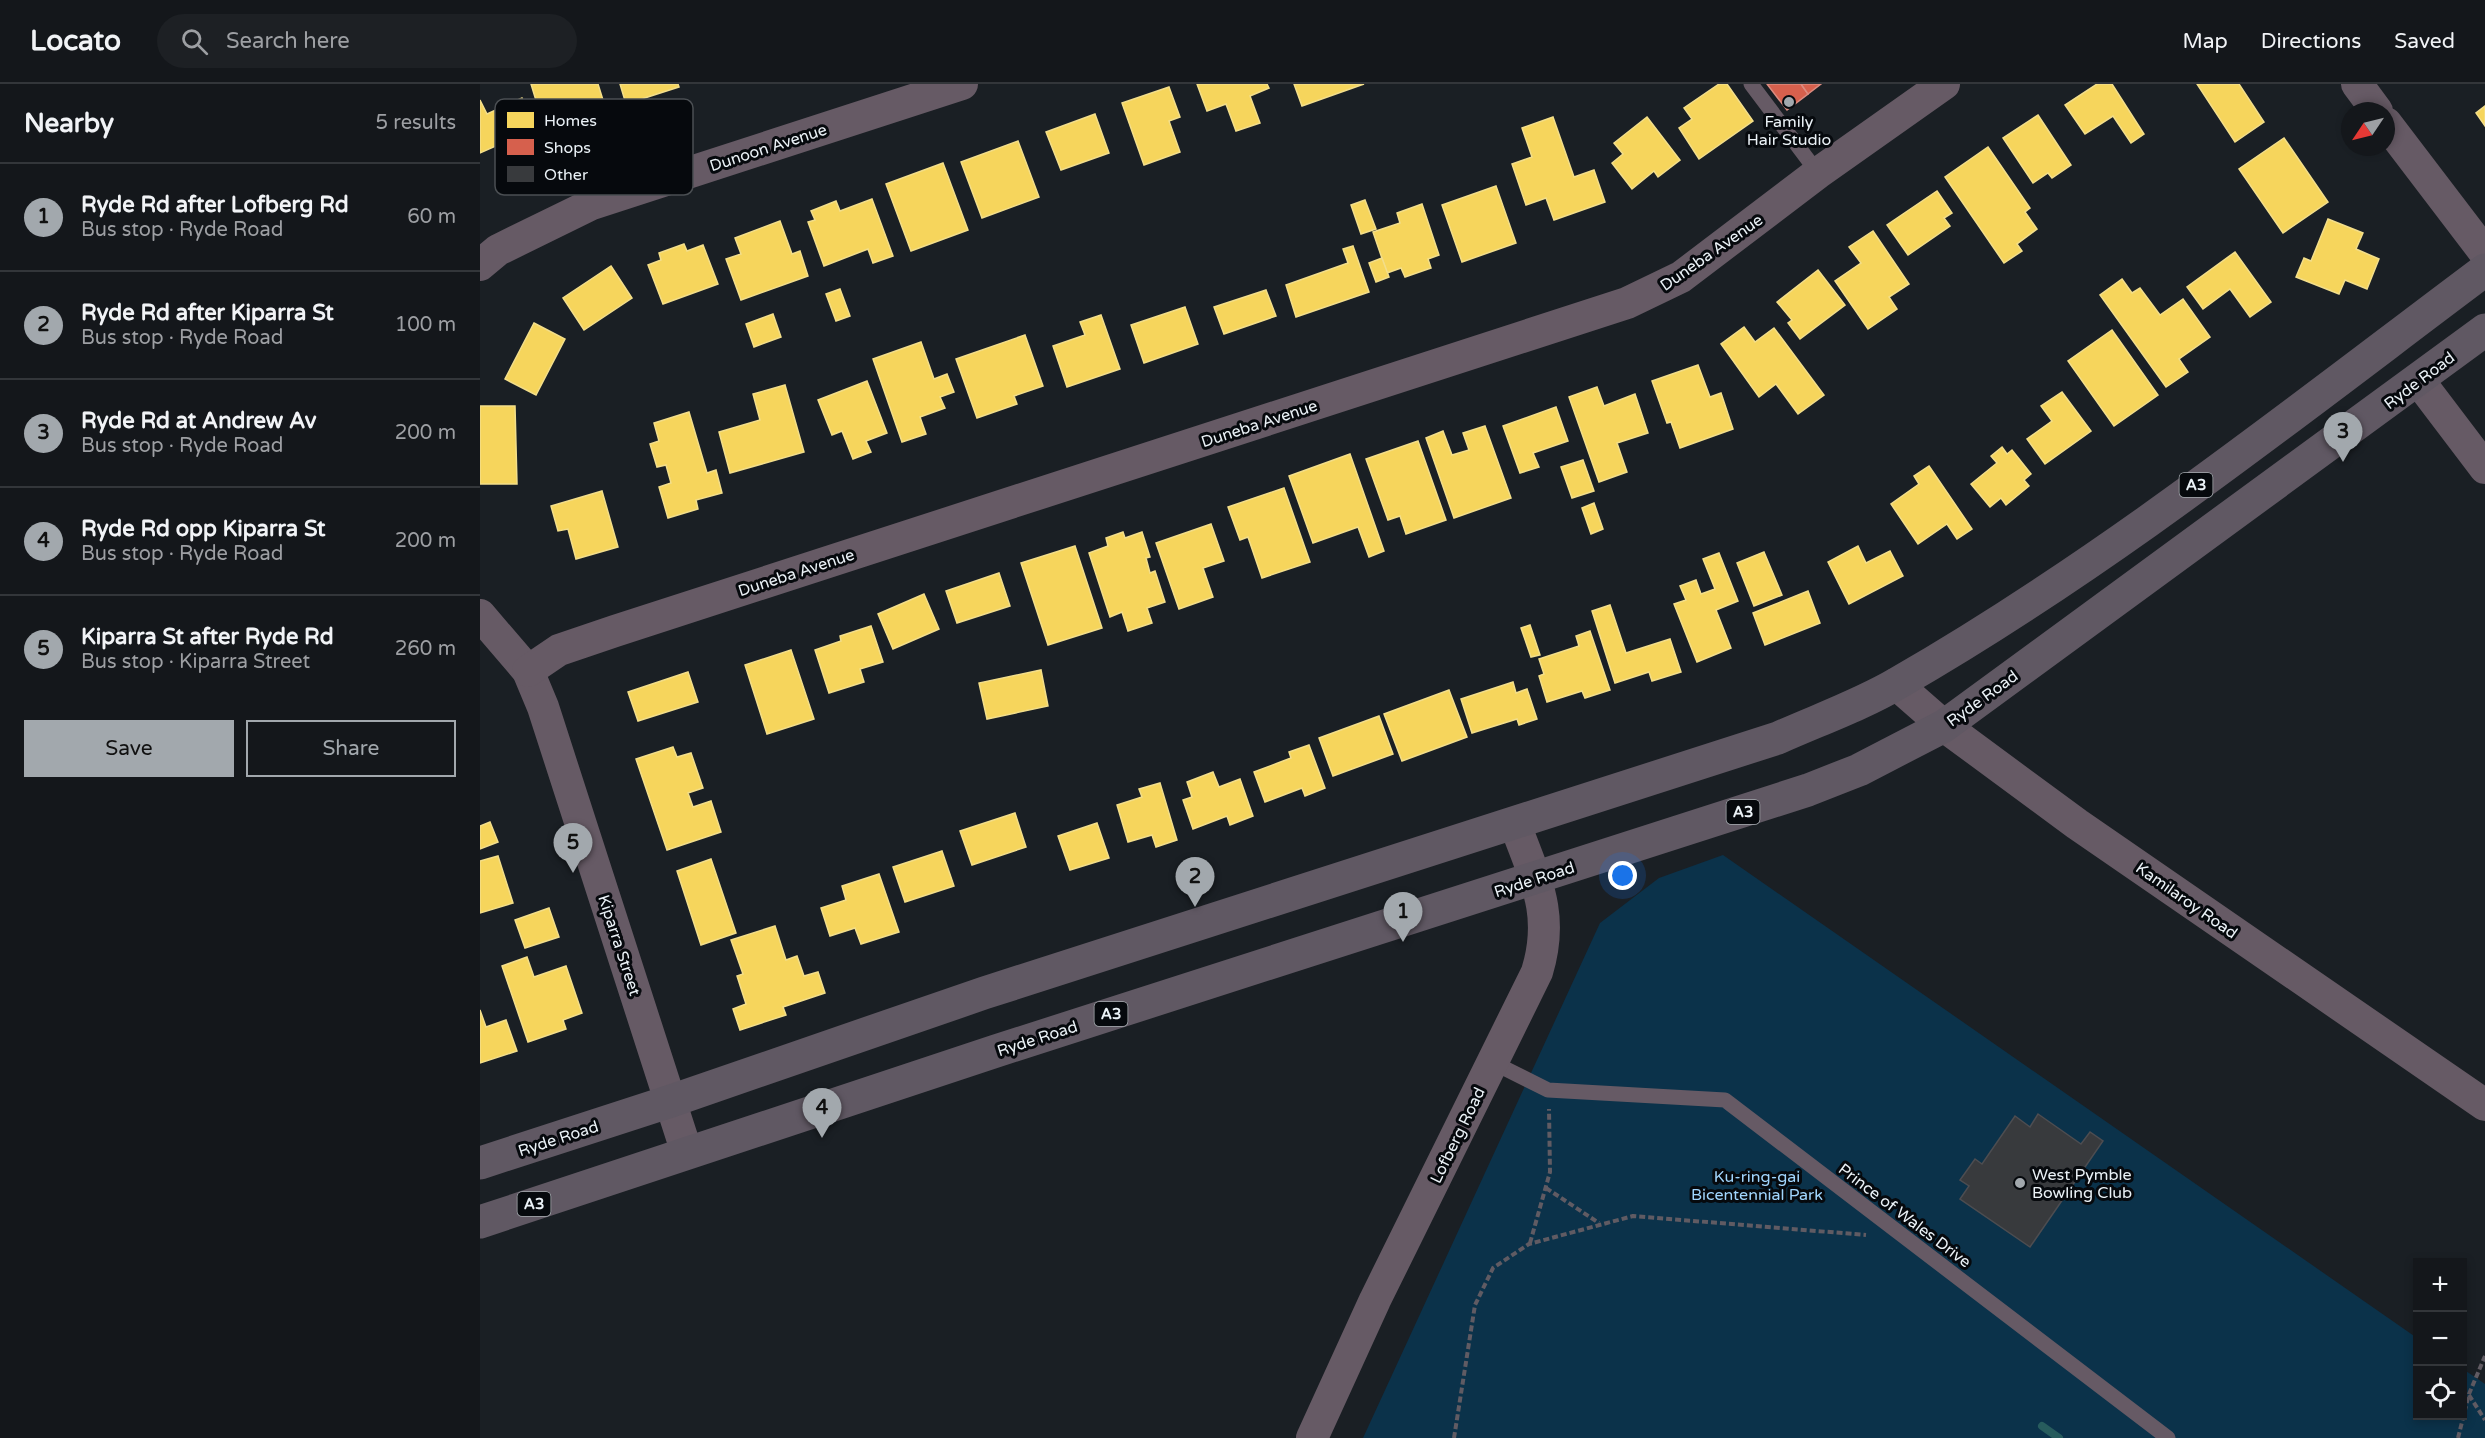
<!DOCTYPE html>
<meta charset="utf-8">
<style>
body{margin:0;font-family:"Varela Round",sans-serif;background:#1d2024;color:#f1f3f6}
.controls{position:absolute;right:18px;bottom:18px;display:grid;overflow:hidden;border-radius:0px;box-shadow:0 3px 9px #0003}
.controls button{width:54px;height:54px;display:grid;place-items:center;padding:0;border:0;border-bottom:2px solid #33363a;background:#14171b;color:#f1f3f6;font:30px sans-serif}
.compass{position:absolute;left:1861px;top:18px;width:54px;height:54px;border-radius:50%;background:#14171b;box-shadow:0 3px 9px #0003;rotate:235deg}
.you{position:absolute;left:1143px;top:792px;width:21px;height:21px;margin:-15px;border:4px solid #fff;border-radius:50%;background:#1a73e8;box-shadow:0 0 0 9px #1a73e833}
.badge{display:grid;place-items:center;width:39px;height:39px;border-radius:50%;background:#a2a8ad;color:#111;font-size:20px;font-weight:700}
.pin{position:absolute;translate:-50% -50px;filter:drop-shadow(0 2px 3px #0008)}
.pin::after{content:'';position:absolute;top:32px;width:21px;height:18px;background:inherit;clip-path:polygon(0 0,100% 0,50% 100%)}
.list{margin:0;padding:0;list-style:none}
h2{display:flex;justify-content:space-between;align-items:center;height:78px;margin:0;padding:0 24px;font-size:26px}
h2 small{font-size:20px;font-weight:400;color:#9d9fa3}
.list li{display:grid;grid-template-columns:39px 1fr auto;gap:18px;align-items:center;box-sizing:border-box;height:108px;padding:0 24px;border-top:2px solid #33363a}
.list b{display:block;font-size:22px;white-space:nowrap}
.list p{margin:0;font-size:20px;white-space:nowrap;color:#9d9fa3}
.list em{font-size:20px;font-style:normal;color:#9d9fa3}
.actions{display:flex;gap:12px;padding:18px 24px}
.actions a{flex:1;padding:14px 0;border:2px solid #a2a8ad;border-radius:0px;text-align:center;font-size:21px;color:#a2a8ad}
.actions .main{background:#a2a8ad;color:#111}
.icon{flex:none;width:33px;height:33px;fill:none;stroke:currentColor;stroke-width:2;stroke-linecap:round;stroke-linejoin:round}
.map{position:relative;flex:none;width:2005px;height:1354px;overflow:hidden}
header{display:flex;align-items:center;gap:36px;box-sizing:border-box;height:84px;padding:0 30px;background:#14171b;border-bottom:2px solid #33363a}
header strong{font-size:28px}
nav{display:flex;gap:33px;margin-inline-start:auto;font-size:21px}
.search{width:420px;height:54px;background:#1d2024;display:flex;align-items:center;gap:15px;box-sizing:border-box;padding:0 21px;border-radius:33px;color:#9d9fa3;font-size:22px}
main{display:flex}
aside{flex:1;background:#14171b}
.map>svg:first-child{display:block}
</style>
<header>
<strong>Locato</strong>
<div class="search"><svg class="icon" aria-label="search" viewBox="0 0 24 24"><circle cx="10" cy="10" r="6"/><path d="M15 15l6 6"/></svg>Search here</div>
<nav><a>Map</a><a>Directions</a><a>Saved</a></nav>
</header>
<main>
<aside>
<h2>Nearby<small>5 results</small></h2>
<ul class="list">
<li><span class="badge">1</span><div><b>Ryde Rd after Lofberg Rd</b><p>Bus stop · Ryde Road</p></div><em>60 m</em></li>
<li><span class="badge">2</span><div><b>Ryde Rd after Kiparra St</b><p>Bus stop · Ryde Road</p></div><em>100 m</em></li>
<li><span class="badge">3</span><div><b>Ryde Rd at Andrew Av</b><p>Bus stop · Ryde Road</p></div><em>200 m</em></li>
<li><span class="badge">4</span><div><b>Ryde Rd opp Kiparra St</b><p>Bus stop · Ryde Road</p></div><em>200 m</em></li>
<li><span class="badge">5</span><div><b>Kiparra St after Ryde Rd</b><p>Bus stop · Kiparra Street</p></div><em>260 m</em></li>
</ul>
<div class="actions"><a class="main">Save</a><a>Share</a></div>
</aside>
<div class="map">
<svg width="2005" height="1354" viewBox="0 0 2005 1354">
<rect width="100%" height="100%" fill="#1a1f24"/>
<path fill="#0b324a" d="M1243,771l694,483 1,78h44l1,-47 22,15v54h-1122l237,-515 59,-45z"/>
<g fill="#f6d55c" stroke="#f3de8a" stroke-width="1.5">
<path d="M51,0h67l9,29 -28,8 -5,-18 -20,6 5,17 -14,4z"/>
<path d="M140,0h58l1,3 -53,17z"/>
<path d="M717,0h70l2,4 -19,8 10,27 -24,8 -10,-27 -19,7z"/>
<path d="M814,0h70l-62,22z"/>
<path d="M1239,0h8l26,37 -54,38 -20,-31 13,-9 -8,-11z"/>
<path d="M1617,0h15l32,50 -13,9 -18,-27 -28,18 -20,-29z"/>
<path d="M1717,0h42l25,38 -29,20z"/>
<path d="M689,3l11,30 -11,4 11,31 -36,13 -22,-62z"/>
<path d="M42,14l14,30 -56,25v-53l7,14z"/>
<path d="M2005,22v20l-9,-13z"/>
<path d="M615,30l14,39 -48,17 -15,-38z"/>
<path d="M1558,31l33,50 -19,13 -4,-5 -15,10 -30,-45z"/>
<path d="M1073,33l21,60 20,-7 11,32 -51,18 -8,-22 -20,7 -14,-41 20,-7 -10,-29z"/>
<path d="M1167,33l33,43 -22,17 -4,-6 -22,18 -20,-26 11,-9 -9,-11z"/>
<path d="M1804,54l44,64 -45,31 -44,-64z"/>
<path d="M538,57l21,56 -57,21 -21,-56z"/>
<path d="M1508,63l42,61 -5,4 12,17 -20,15 5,7 -18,12 -59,-86z"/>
<path d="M463,79l25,67 -57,21 -25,-67z"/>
<path d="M1016,102l20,57 -54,19 -20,-57z"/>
<path d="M1457,107l15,22 -8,5 6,8 -42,29 -21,-30z"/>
<path d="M392,115l21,57 -20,7 -5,-14 -44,17 -16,-44 7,-2 -4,-9 25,-10 4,10z"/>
<path d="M885,116l11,29 -15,5 -10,-29z"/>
<path d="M942,120l17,51 -11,4 3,9 -26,9 -4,-9 -14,5 -14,-41 27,-9 -3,-10z"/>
<path d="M1848,135l35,14 -7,16 23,10 -12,30 -22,-9 -6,14 -43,-17 8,-19 7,3z"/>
<path d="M300,137l12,33 8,-3 8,25 -67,24 -15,-41 15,-5 -6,-16z"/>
<path d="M1393,147l36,53 -20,13 8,12 -29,20 -33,-48 26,-18 -12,-16z"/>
<path d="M204,160l3,7 16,-6 15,39 -55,20 -15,-39 13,-5 -2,-7z"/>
<path d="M873,162l16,46 -73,25 -10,-32 62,-22 -5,-14z"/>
<path d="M1755,168l36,50 -21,15 -20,-28 -27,20 -16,-22z"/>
<path d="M902,174l7,19 -13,5 -7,-19z"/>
<path d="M131,182l21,32 -48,32 -21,-32z"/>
<path d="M1338,186l27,35 -45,34 -12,-16 4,-3 -15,-18z"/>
<path d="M1642,195l10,14 8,-5 20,27 23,-16 27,38 -31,22 9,13 -22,15 -66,-92z"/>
<path d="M360,205l10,27 -14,5 -10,-27z"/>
<path d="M786,206l10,26 -52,18 -10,-27z"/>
<path d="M705,223l13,37 -54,19 -13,-38z"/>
<path d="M293,230l8,23 -27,10 -8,-23z"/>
<path d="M621,231l19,54 -53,18 -14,-41 32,-11 -5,-13z"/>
<path d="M54,239l31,16 -29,56 -31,-16z"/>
<path d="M1264,243l11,15 19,-14 50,67 -26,19 -22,-30 -17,13 -38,-53z"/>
<path d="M1632,246l46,65 -44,31 -46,-65z"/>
<path d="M545,251l18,51 -29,10 3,8 -40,14 -21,-59z"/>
<path d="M441,258l13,37 13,-5 7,18 -14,5 5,11 -25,9 6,17 -24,8 -29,-83z"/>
<path d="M1218,281l12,32 11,-4 12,36 -53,19 -9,-26 -4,1 -15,-42z"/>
<path d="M387,297l20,52 -21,8 5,11 -18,7 -11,-28 -10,4 -14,-35z"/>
<path d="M305,301l19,67 -74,21 -11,-41 41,-12 -7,-26z"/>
<path d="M1117,303l7,19 31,-12 13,39 -31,10 10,29 -28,10 -30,-85z"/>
<path d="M1582,308l29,39 -46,33 -18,-25 25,-18 -11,-15z"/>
<path d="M0,322h35l2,78h-37z"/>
<path d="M1076,323l12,34 -35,12 6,14 -19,6 -17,-47z"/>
<path d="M209,328l18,61 9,-3 6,23 -26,7 2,9 -30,9 -9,-31 12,-4 -5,-18 -9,2 -7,-23 9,-3 -5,-18z"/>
<path d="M1005,342l26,72 -57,20 -28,-80 17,-7 9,24 17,-5 -6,-17z"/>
<path d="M938,357l28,79 -40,14 -6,-18 -12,4 -22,-61z"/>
<path d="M1522,363l5,7 5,-4 19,24 -7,6 5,6 -23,19 -5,-7 -11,9 -19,-23 26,-21 -6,-7z"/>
<path d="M870,370l34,97 -15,6 -11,-30 -45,16 -24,-67z"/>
<path d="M1103,376l11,31 -22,7 -11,-31z"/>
<path d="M1449,382l43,63 -15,10 -10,-15 -29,20 -27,-40 28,-20 -5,-8z"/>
<path d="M804,404l26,74 -48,16 -14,-41 -8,3 -12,-33z"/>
<path d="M122,407l16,56 -42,12 -8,-30 -10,2 -7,-25z"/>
<path d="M1114,419l9,26 -12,5 -9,-26z"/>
<path d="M731,440l13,37 -21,7 10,29 -34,12 -23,-66z"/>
<path d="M643,448l2,6 17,-6 8,25 -4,1 4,15 5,-2 10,31 -18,6 5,15 -24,8 -6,-19 -12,5 -21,-64 19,-7 -2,-8z"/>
<path d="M595,462l27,82 -54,17 -27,-82z"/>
<path d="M1378,462l8,17 24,-12 13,25 -54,28 -21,-42z"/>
<path d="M1284,468l18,43 -28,11 -17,-43z"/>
<path d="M1239,469l19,48 -22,9 15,38 -34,14 -23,-58 12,-4 -6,-14 16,-6 5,14 14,-5 -12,-30z"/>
<path d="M519,489l11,33 -53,17 -11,-32z"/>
<path d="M1328,507l12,32 -55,22 -12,-32z"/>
<path d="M444,510l15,35 -46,20 -15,-35z"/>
<path d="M1130,521l16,48 44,-14 11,33 -29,9 -3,-9 -34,11 -23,-72z"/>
<path d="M1050,541l10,30 -9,2 -10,-29z"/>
<path d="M391,542l12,36 -23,7 4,13 -35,11 -14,-43 26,-9 -1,-5z"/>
<path d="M1110,547l20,59 -25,8 -3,-7 -35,11 -8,-26 5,-2 -5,-15 40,-13 -3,-10z"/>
<path d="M311,566l23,69 -47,15 -22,-69z"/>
<path d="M561,586l7,36 -61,13 -8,-36z"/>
<path d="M208,588l10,30 -60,19 -10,-29z"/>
<path d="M1033,598l3,11 11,-4 10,30 -18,6 -2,-6 -45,14 -11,-34z"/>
<path d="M969,606l18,47 -65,24 -18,-47z"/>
<path d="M899,632l14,38 -60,22 -14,-38z"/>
<path d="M829,661l16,43 -20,8 -3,-8 -37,14 -11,-30 37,-14 -2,-6z"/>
<path d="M193,663l4,10 14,-4 12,35 -15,5 5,14 18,-6 10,31 -54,18 -31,-91z"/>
<path d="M733,688l6,15 21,-8 13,37 -23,9 -3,-9 -34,13 -10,-29 9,-3 -5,-15z"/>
<path d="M680,699l17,57 -21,7 -4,-12 -24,7 -11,-37 25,-8 -3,-8z"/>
<path d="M535,729l11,34 -54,18 -12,-34z"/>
<path d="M10,738l8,20 -18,7v-23z"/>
<path d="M617,739l12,35 -39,12 -12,-34z"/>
<path d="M462,767l12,35 -49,16 -12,-35z"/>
<path d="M18,772l15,47 -33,10v-52z"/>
<path d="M231,775l25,74 -35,12 -24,-74z"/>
<path d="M399,790l20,58 -38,12 -6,-16 -25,8 -9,-28 25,-8 -4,-14z"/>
<path d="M69,824l10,29 -34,11 -10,-28z"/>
<path d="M295,842l11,34 11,-4 7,20 14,-4 7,21 -42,14 3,8 -46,15 -7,-21 13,-5 -9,-28 6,-2 -12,-34z"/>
<path d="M47,873l7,20 32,-11 16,47 -19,7 3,9 -38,13 -26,-76z"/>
<path d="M0,926l6,17 20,-7 11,31 -37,12z"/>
</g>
<g fill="#d6604d" stroke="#dc8c80" stroke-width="1.5">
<path d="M1287,0h34l7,10 -21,16z"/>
<path d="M1321,0h20l-13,10z"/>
</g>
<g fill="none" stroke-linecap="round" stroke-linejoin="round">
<path stroke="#275c5d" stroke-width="8" d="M1562,1342l17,12"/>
</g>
<path fill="#383a3d" stroke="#4d4d51" stroke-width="1.5" d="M1558,1030l43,30 9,-12 13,9 -73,106 -70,-48 9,-13 -9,-6 15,-21 7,5 33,-48 15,11z"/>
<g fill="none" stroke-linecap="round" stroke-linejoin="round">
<g stroke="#605b63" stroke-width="4" stroke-dasharray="6 3" stroke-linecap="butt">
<path d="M1066,1104l53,35"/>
<path d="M1050,1159l20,-71 -1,-63"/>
<path d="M1989,1311l16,25"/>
<path d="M974,1354l21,-133 18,-37 36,-24 104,-28 233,19"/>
<path d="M1978,1354l11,-44 16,-38"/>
</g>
<g stroke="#665a65" stroke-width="15">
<path d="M1271,0l67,89"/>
<path d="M1012,978l56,28 177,10 443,338"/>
</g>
<g stroke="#665a65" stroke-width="32">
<path d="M1877,0l20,27"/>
<path d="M1906,39l99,130"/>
<path d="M0,181l18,-15 94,-46 370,-120"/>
<path d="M1939,297l66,87"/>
<path d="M0,531l48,56 15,36 144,446"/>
<path d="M48,587l31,-21 56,-19 1012,-328 54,-26 137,-104 126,-89"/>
<path d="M1416,600l48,42 133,98 408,281"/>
<path d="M832,1354l63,-138 162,-328c18,-59 -2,-93 -22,-148"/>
</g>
<g stroke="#605863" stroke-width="33">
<path d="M0,1079l191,-62 313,-108 794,-255c40,-18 83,-33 120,-55 207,-119 396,-270 587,-413"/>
<path d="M0,1138l516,-171 812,-261 51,-20 85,-44 541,-396"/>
</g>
</g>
<g fill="#a2a8ad" stroke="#06090d" stroke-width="2">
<circle cx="1309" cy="18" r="6"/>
<circle cx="1540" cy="1099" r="6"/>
</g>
<g text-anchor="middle" stroke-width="6" stroke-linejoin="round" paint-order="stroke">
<g fill="#06090d" stroke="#a6acb1" stroke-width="1.5">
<rect x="1699.5" y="389" width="33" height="24" rx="4.5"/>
<rect x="1246.5" y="716" width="33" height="24" rx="4.5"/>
<rect x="614.5" y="918" width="33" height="24" rx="4.5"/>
<rect x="37.5" y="1108" width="33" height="24" rx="4.5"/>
</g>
<g font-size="15" font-weight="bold" fill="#ebf2f7">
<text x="1716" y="406">A3</text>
<text x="1263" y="733">A3</text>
<text x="631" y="935">A3</text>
<text x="54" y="1125">A3</text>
</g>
<g font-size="16" fill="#ebf2f7" stroke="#06090d">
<text x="1309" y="43">Family<tspan x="1309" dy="18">Hair Studio</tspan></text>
<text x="1552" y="1096" text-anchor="start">West Pymble<tspan x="1552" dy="18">Bowling Club</tspan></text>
</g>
<g font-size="16" fill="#ebf2f7" stroke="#06090d">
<text transform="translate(288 63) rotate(-18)" y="6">Dunoon Avenue</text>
<text transform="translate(1231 168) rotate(-35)" y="6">Duneba Avenue</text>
<text transform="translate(1939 296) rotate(-37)" y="6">Ryde Road</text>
<text transform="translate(779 339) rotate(-18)" y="6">Duneba Avenue</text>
<text transform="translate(316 488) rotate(-18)" y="6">Duneba Avenue</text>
<text transform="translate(1502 614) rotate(-36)" y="6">Ryde Road</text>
<text transform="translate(1054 795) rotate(-18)" y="6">Ryde Road</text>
<text transform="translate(1707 816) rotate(35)" y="6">Kamilaroy Road</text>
<text transform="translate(140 861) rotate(72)" y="6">Kiparra Street</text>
<text transform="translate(557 954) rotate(-18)" y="6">Ryde Road</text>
<text transform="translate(977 1051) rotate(-64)" y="6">Lofberg Road</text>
<text transform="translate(78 1054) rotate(-18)" y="6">Ryde Road</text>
<text transform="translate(1425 1131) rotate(37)" y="6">Prince of Wales Drive</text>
</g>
<g font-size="16" fill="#a1d6fe" stroke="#06090d">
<text x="1277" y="1098">Ku-ring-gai<tspan x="1277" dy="18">Bicentennial Park</tspan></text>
</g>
</g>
<rect x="15" y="15" width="198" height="96" rx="9" fill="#06090d" stroke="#4b4f53" stroke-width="1.5"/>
<rect x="27" y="28" width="27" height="16" fill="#f6d55c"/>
<rect x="27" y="55" width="27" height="16" fill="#d6604d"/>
<rect x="27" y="82" width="27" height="16" fill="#383a3d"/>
<g font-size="16" fill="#ebf2f7">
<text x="64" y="42">Homes</text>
<text x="64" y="69">Shops</text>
<text x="64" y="96">Other</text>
</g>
</svg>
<div class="controls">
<button>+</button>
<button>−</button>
<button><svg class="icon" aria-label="locate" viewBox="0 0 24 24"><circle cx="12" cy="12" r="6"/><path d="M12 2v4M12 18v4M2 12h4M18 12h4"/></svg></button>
</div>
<svg class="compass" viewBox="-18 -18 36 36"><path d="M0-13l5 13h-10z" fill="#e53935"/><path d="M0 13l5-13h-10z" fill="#9d9fa3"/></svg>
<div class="you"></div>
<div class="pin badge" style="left:923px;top:858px">1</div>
<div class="pin badge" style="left:715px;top:823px">2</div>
<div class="pin badge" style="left:1863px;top:378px">3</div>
<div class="pin badge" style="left:342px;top:1054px">4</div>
<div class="pin badge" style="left:93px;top:789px">5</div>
</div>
</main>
